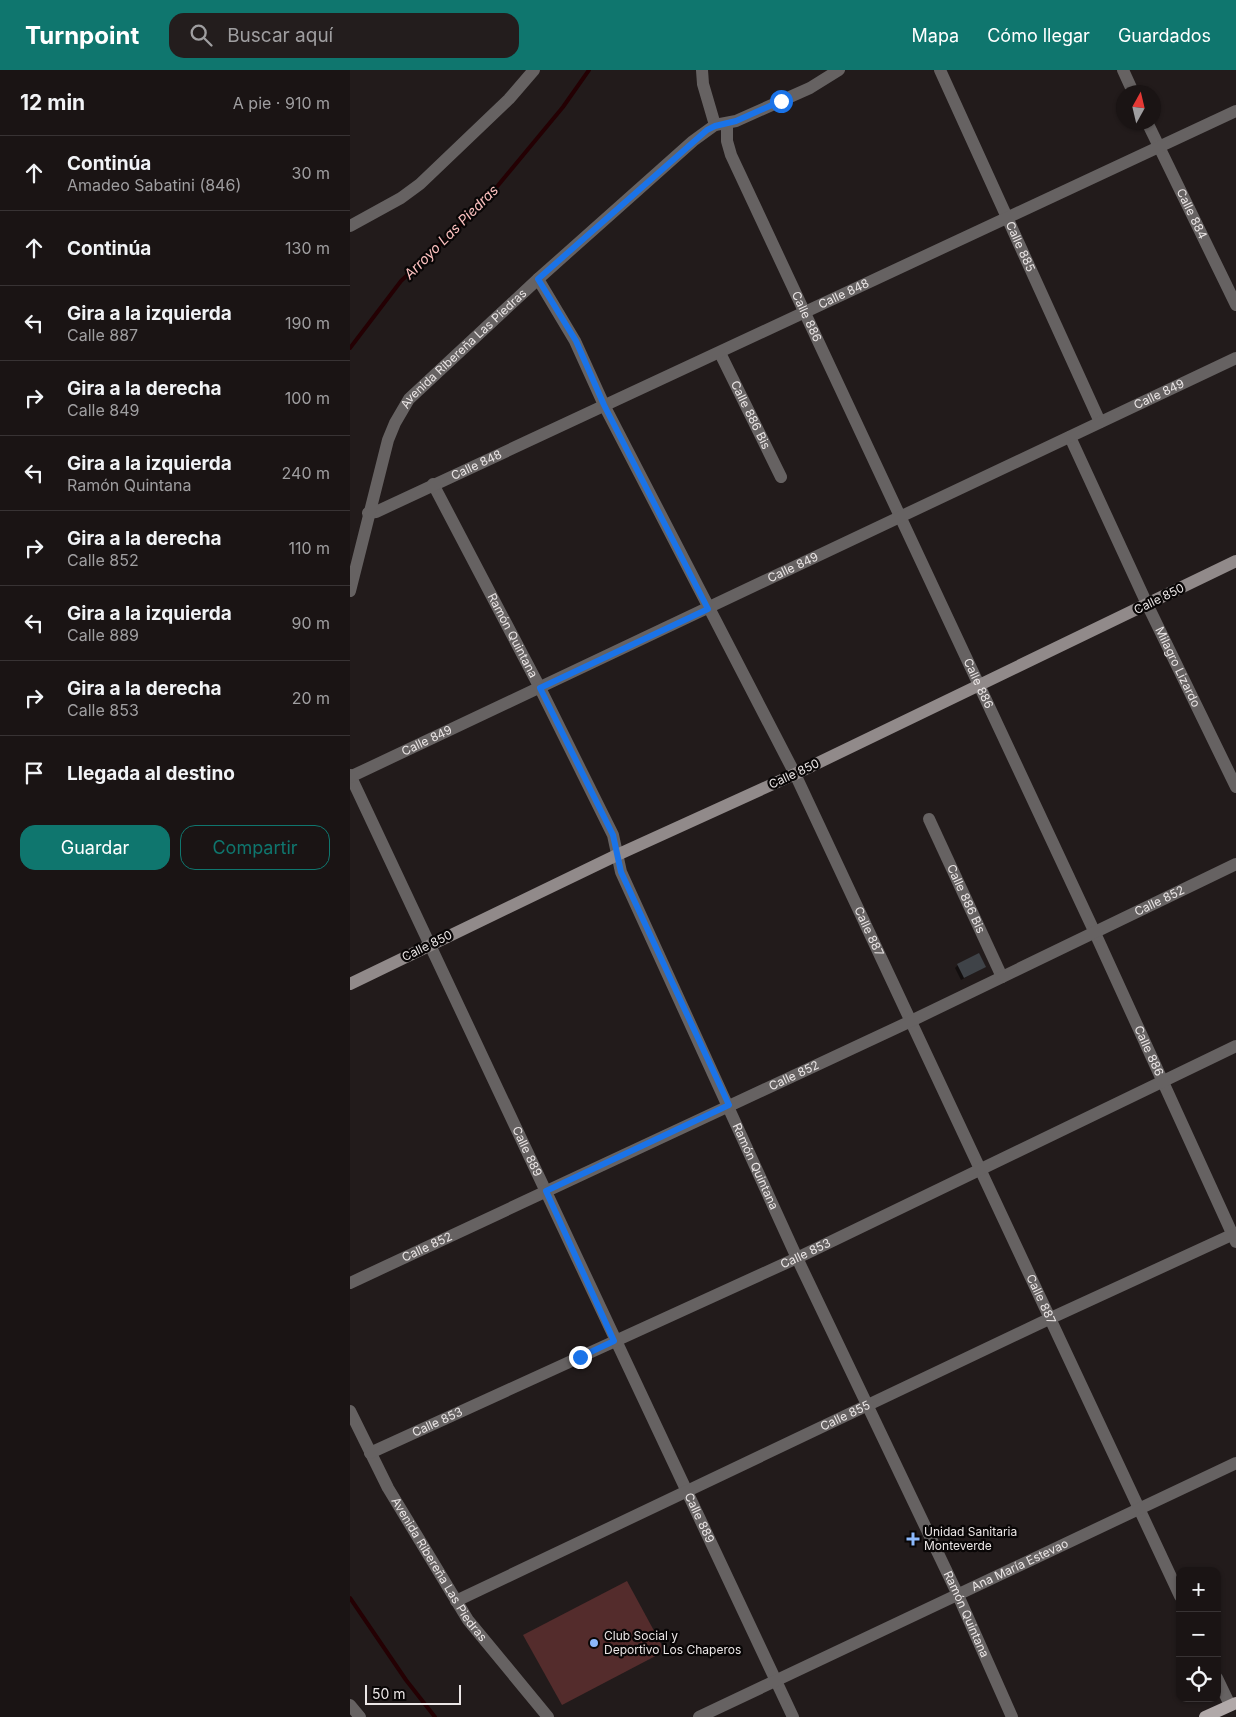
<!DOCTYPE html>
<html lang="es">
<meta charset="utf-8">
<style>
body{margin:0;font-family:Inter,sans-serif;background:#231d1d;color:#f1f3f6}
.controls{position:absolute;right:15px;bottom:15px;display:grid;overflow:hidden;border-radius:10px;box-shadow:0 1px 4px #0004}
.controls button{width:45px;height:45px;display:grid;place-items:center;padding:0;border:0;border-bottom:1px solid #383334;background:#1a1414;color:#f1f3f6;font:25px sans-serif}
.compass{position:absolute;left:766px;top:15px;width:45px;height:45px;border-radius:50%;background:#1a1414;box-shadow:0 1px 4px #0004;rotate:8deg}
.scale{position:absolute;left:15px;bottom:12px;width:96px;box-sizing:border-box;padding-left:5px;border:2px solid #ebe6e6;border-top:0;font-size:14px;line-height:18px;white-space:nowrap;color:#ebe6e6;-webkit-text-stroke:4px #090606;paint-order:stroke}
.stop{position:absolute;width:15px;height:15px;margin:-11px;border:4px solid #1a73e8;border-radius:50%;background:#fff}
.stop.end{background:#1a73e8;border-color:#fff;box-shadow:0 1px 5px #0008}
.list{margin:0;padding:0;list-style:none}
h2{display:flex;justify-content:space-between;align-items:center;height:65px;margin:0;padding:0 20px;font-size:21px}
h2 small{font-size:16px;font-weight:400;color:#9f9ea0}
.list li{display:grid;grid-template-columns:32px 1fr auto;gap:15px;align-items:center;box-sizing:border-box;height:75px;padding:0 20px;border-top:1px solid #383334}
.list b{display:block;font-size:19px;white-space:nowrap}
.list p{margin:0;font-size:16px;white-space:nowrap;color:#9f9ea0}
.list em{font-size:16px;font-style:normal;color:#9f9ea0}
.actions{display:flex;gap:10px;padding:15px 20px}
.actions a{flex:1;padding:11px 0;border:1px solid #0f766e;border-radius:15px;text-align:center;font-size:18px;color:#0f766e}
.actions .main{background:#0f766e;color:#fff}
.icon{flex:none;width:28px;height:28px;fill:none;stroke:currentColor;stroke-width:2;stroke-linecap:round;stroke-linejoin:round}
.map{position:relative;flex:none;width:886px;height:1647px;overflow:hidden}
header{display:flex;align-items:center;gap:30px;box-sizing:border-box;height:70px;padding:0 25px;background:#0f766e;color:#fff}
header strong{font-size:24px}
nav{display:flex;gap:28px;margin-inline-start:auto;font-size:18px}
.search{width:350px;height:45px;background:#231d1d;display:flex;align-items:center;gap:12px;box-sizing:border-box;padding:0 18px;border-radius:15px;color:#9f9ea0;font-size:19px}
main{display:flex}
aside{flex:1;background:#1a1414}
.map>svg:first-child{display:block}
</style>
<header>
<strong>Turnpoint</strong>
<div class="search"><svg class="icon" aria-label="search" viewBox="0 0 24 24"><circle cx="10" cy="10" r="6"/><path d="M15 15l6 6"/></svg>Buscar aquí</div>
<nav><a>Mapa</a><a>Cómo llegar</a><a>Guardados</a></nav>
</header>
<main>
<aside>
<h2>12 min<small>A pie · 910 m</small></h2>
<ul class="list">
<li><svg class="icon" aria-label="ahead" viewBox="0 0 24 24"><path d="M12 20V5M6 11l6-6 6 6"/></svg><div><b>Continúa</b><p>Amadeo Sabatini (846)</p></div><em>30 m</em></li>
<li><svg class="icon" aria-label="ahead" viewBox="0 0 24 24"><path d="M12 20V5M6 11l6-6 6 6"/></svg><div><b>Continúa</b></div><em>130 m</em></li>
<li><svg class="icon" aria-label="left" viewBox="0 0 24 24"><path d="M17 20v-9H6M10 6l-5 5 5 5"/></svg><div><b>Gira a la izquierda</b><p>Calle 887</p></div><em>190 m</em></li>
<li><svg class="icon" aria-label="right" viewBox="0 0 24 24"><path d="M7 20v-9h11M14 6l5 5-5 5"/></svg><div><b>Gira a la derecha</b><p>Calle 849</p></div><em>100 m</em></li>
<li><svg class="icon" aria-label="left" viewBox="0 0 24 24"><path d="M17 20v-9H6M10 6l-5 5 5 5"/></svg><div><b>Gira a la izquierda</b><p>Ramón Quintana</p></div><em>240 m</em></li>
<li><svg class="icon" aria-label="right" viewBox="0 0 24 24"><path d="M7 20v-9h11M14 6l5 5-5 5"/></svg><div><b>Gira a la derecha</b><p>Calle 852</p></div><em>110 m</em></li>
<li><svg class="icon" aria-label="left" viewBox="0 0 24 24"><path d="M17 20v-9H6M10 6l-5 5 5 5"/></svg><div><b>Gira a la izquierda</b><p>Calle 889</p></div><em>90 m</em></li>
<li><svg class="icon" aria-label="right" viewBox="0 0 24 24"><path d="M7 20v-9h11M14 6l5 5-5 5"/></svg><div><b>Gira a la derecha</b><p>Calle 853</p></div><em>20 m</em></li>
<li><svg class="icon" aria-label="arrive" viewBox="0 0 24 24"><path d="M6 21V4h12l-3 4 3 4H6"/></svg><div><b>Llegada al destino</b></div></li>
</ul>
<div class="actions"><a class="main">Guardar</a><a>Compartir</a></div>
</aside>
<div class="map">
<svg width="886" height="1647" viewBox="0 0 886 1647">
<rect width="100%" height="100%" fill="#221b1b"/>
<path fill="#542c2c" d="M277,1511l38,70 -103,54 -39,-70z"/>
<path fill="#0007" d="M608,895l27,2 -24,13 -6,-12z"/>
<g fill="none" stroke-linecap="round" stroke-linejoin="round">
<g stroke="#240003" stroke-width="4">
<path d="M0,278l51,-67 80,-75 82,-99 26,-37"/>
<path d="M0,1528l56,82 29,37"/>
</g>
</g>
<path fill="#3f4348" d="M629,883l7,14 -22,11 -7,-14z"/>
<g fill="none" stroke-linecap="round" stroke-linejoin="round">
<g stroke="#666262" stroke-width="12">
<path d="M352,0l1,14 12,41"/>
<path id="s1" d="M590,0l160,352"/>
<path d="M773,0l10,22"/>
<path id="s2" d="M797,52l89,183"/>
<path id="s3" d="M377,54v17l4,14 364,778 141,309"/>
<path d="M0,156l51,-28 19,-14 89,-85 25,-29"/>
<path id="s4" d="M188,209l37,62 29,64 191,369 385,822"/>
<path id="s5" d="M370,283l61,124"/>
<path id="s6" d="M720,367l77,167 89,183"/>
<path id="s7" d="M83,414l107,204 73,147 8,37 176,386 160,335 55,124"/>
<path id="s8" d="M18,443l8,-1 860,-401"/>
<path id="s9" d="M0,521l38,-151 7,-17 14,-24 129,-120 155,-138 22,-16 21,-4 74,-33 29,-18"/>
<path id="s10" d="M0,705l443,942"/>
<path id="s11" d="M0,707l886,-419"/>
<path id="s12" d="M579,749l73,158"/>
<path id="s13" d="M0,1213l561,-262 325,-157"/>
<path id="s14" d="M0,1341l38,77 80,132 80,97"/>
<path id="s15" d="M20,1383l427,-195 439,-212"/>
<path id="s16" d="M106,1531l595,-283 185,-85"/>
<path d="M867,1608l13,27"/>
<path d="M0,1635l10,12"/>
<path id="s17" d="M349,1647l537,-254"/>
</g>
<path stroke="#918a8a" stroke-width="12" d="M0,914l267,-129 178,-81 441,-213"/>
<path stroke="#b1a9a9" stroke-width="12" d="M855,1647l31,-14"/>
</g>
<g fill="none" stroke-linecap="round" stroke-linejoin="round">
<path stroke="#1a73e8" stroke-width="6" d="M230,1287l34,-16 -68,-150 183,-86 -108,-233 -8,-37 -73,-147 168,-79 -104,-204 -28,-64 -38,-62 169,-149 8,-4 21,-5 45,-20"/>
</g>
<g fill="#8cb9fc" stroke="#090606" stroke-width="2">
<path d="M560.5 1461.5h5v5h5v5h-5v5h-5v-5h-5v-5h5z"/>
<circle cx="244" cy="1573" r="5"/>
</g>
<g text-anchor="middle" stroke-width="4.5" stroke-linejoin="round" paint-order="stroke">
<g font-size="12" fill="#ebe6e6" stroke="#090606">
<text dy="4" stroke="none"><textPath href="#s2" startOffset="102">Calle 884</textPath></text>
<text dy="4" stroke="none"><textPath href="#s1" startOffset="194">Calle 885</textPath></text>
<text dy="4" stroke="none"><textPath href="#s8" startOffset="524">Calle 848</textPath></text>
<text dy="4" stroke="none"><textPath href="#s3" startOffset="210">Calle 886</textPath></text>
<text dy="4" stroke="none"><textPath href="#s9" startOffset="276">Avenida Ribereña Las Piedras</textPath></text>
<text dy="4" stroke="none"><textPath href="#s11" startOffset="895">Calle 849</textPath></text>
<text dy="4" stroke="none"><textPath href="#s5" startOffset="69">Calle 886 Bis</textPath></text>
<text dy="4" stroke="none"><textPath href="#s8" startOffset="119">Calle 848</textPath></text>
<text dy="4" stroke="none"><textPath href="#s11" startOffset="490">Calle 849</textPath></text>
<text transform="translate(809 529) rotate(-26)" y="4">Calle 850</text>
<text dy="4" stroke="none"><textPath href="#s7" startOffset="171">Ramón Quintana</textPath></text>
<text dy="4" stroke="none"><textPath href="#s6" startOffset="254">Milagro Lizardo</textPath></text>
<text dy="4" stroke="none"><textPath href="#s3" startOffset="615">Calle 886</textPath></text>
<text dy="4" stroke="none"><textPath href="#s11" startOffset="85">Calle 849</textPath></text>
<text transform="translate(444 704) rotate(-25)" y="4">Calle 850</text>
<text dy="4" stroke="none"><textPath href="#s12" startOffset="88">Calle 886 Bis</textPath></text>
<text dy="4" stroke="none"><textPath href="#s13" startOffset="895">Calle 852</textPath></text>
<text dy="4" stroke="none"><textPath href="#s4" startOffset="732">Calle 887</textPath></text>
<text transform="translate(77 876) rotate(-26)" y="4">Calle 850</text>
<text dy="4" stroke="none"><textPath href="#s3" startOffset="1020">Calle 886</textPath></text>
<text dy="4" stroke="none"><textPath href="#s13" startOffset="490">Calle 852</textPath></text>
<text dy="4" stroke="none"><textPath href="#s10" startOffset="416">Calle 889</textPath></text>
<text dy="4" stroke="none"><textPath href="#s7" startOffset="756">Ramón Quintana</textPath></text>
<text dy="4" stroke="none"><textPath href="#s13" startOffset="85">Calle 852</textPath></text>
<text dy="4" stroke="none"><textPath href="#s15" startOffset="479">Calle 853</textPath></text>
<text dy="4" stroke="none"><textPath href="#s4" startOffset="1138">Calle 887</textPath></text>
<text dy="4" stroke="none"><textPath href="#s16" startOffset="431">Calle 855</textPath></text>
<text dy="4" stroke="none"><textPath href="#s15" startOffset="74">Calle 853</textPath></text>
<text dy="4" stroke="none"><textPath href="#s10" startOffset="821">Calle 889</textPath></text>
<text dy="4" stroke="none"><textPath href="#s17" startOffset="355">Ana María Estevao</textPath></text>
<text dy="4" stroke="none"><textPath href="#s14" startOffset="182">Avenida Ribereña Las Piedras</textPath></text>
<text dy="4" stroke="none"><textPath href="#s7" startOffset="1251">Ramón Quintana</textPath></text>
</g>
<g font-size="12" fill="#ebe6e6" stroke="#090606" text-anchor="start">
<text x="574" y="1466">Unidad Sanitaria<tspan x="574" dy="14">Monteverde</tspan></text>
<text x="254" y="1570">Club Social y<tspan x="254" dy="14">Deportivo Los Chaperos</tspan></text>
</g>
<g font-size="14" font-style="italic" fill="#fec2c0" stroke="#090606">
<text transform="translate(101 162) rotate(-45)" y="5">Arroyo Las Piedras</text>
</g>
</g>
</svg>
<div class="controls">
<button>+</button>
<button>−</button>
<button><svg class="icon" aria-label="locate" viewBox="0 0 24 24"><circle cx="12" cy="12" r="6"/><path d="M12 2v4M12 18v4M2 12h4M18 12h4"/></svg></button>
</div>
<svg class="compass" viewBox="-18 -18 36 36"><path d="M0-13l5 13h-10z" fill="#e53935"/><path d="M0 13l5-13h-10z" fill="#9f9ea0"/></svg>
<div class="scale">50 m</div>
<div class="stop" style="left:431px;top:31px"></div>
<div class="stop end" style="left:230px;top:1287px"></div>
</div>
</main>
